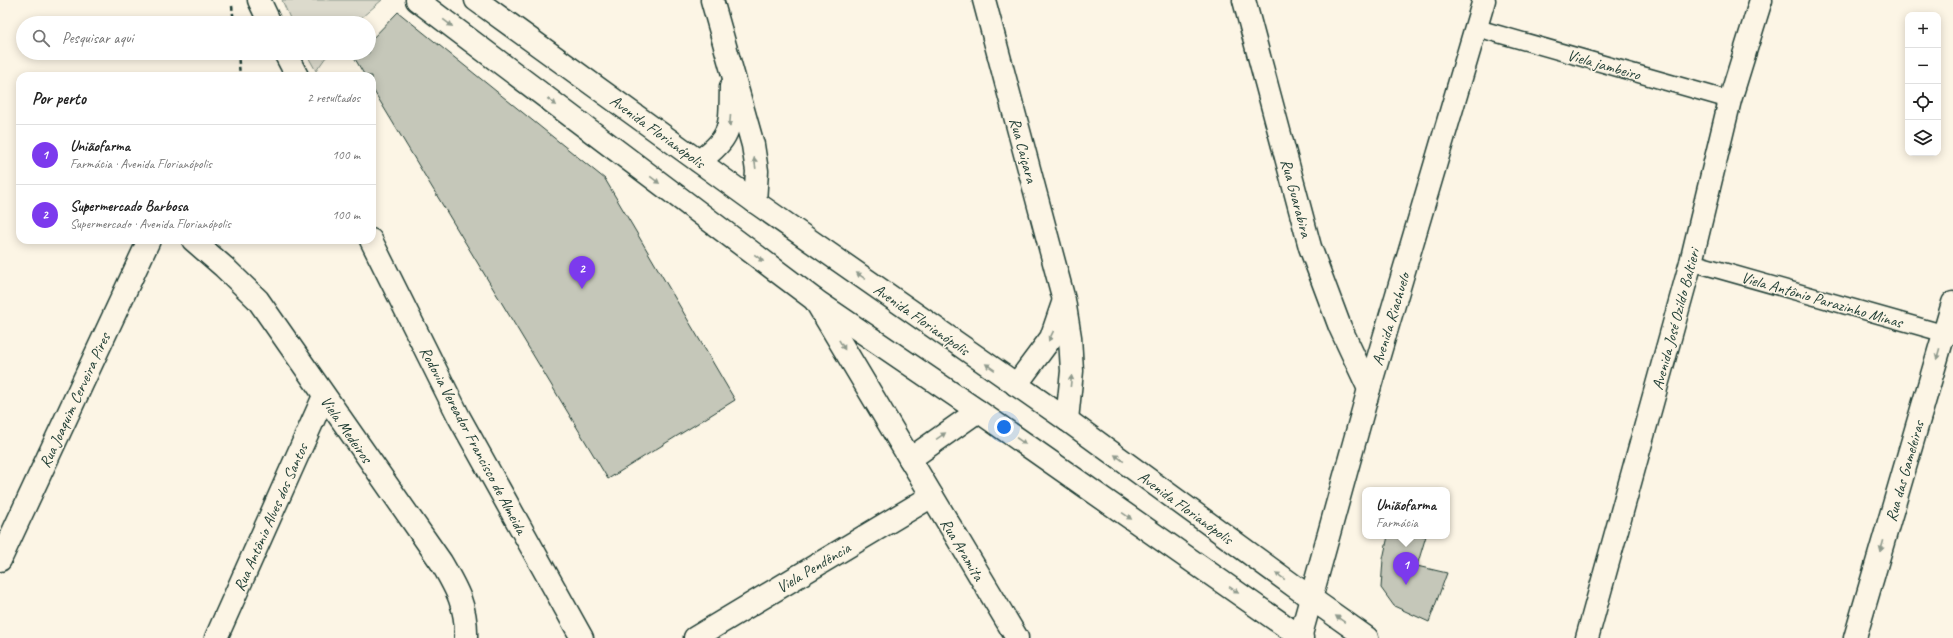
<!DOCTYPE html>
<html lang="pt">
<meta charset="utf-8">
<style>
body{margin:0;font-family:Caveat,sans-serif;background:#f2f2f2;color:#222}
.controls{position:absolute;right:12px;top:12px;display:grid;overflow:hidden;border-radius:8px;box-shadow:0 2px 10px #0003}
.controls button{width:36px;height:36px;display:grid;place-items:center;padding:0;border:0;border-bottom:1px solid #e0e0e0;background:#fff;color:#222;font:20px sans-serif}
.you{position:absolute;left:1004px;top:427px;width:14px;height:14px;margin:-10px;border:3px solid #fff;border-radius:50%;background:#1a73e8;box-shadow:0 0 0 6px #1a73e833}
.badge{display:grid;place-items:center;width:26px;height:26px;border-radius:50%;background:#7c3aed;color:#fff;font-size:13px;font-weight:700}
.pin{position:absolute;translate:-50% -33px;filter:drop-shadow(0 1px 2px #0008)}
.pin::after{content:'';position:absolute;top:21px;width:14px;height:12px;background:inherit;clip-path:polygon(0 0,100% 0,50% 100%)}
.popup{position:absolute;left:1362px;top:487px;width:88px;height:52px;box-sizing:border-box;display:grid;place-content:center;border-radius:8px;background:#fff;filter:drop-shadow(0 1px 3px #0005);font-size:13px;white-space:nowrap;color:#767676}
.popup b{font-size:15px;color:#222}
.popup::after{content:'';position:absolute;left:50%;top:100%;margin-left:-8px;border:8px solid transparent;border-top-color:#fff}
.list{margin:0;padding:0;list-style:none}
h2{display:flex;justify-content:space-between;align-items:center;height:52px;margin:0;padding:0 16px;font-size:17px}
h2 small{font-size:13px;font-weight:400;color:#767676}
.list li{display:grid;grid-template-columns:26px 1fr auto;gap:12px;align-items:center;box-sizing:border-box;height:60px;padding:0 16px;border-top:1px solid #e0e0e0}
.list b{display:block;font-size:15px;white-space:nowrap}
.list p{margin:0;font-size:13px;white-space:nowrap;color:#767676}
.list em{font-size:13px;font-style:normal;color:#767676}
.icon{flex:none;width:22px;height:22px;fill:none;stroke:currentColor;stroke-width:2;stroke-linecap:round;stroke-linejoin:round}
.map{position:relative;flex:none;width:1953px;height:638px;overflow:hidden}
.search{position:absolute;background:#fff;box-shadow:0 2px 10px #0003;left:16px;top:16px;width:360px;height:44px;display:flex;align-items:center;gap:10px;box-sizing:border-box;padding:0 14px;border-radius:22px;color:#767676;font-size:15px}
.panel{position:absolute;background:#fff;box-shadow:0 2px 10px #0003;left:16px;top:72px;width:360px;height:172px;border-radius:12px}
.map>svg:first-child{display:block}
</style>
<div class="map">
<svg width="1953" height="638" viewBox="0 0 1953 638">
<rect width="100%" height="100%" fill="#fcf5e5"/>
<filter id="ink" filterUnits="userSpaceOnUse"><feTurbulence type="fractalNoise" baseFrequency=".025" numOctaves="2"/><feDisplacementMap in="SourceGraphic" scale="8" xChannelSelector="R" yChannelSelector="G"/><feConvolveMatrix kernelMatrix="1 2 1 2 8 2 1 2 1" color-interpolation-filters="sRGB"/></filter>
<g filter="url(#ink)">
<g fill="#dcdacc" stroke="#7e8c80">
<path d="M282,0h100l-27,23h-63z"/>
<path d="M306,53h34l-14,4 -10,14z"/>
</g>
<g fill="#c5c7b9" stroke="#1f3d34">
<path d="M398,12l207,167 130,221 -127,79 -236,-391v-12h-7l-11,-19 4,-4h11v-11z"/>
<path d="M1388,536h38l-9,30 30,7 -18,49 -35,-16 -13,-18 2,-29z"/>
</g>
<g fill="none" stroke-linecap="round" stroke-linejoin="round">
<g stroke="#1f3d34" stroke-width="19">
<g id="service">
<path d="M1477,28l253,72"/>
<path d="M1691,262l262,74"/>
</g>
</g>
<g stroke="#1f3d34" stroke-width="25">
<g id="minor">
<path d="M712,0l41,145 4,26 -2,31"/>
<path d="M984,0l80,300 6,37 2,34 -5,49"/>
<path d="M1244,0l66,247 30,80 29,62"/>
<path d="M699,161c34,-24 31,-35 32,-74"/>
<path d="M193,240l31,27 34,33 183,262c15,26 26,44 25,76"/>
<path d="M815,300l202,338"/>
<path d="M1016,385l35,-47 12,-35"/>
<path d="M910,459l68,-48"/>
<path d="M0,560l149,-320"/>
<path d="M216,638l108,-242"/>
<path d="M695,638l237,-142"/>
<path d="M1300,638l69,-249 115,-389"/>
<path d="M1587,638l104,-376 39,-162 31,-100"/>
<path d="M1855,638l98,-335"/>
</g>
</g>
<g stroke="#1f3d34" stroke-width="25">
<g id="tertiary">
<path d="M417,0l398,300 163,111 324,227"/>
<path d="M476,0l279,202 312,218 245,179 55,39"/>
</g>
</g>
<g stroke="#1f3d34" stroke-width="25">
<g id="secondary">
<path d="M259,0l11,23"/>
<path d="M285,53l12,23"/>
<path d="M371,240l88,177 123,221"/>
</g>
</g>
<g stroke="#1f3d34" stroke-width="2.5" stroke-dasharray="4 3" stroke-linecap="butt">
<path d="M232,6l2,17"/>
<path d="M238,53l2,23"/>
</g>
<use href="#service" stroke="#fcf5e5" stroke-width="16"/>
<use href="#minor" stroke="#fcf5e5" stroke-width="22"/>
<use href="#tertiary" stroke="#fcf5e5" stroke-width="22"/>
<use href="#secondary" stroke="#fcf5e5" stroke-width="22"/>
</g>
<defs><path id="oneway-solid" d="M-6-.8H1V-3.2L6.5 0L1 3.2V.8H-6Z"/></defs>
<g fill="#8e998c">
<use href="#oneway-solid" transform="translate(448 23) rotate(37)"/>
<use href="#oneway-solid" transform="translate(552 102) rotate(37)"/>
<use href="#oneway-solid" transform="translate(730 121) rotate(95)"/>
<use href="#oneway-solid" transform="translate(755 163) rotate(-98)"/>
<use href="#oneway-solid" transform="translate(655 180) rotate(37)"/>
<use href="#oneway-solid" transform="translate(759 258) rotate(37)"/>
<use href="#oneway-solid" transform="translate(861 276) rotate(-145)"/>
<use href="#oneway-solid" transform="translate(1051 336) rotate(116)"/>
<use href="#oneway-solid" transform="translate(842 345) rotate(59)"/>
<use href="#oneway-solid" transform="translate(1938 354) rotate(106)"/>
<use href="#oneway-solid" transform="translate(990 367) rotate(-145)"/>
<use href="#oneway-solid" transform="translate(1071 381) rotate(-84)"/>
<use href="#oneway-solid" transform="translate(941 436) rotate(-35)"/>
<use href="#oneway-solid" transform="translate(1021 441) rotate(35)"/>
<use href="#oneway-solid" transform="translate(1119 458) rotate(-144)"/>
<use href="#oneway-solid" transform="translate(1127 516) rotate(35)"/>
<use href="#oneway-solid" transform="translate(1882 546) rotate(106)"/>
<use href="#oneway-solid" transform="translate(1280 576) rotate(-144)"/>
<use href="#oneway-solid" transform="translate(1234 590) rotate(35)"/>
<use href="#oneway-solid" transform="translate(1340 619) rotate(-145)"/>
</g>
</g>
<g text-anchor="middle" stroke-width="3" stroke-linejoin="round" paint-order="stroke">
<g font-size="16" fill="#1f3d34" stroke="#fcf5e5">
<text transform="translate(1604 64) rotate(16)" y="6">Viela jambeiro</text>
<text transform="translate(658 131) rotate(36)" y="6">Avenida Florianópolis</text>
<text transform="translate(1024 150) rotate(75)" y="6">Rua Caiçara</text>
<text transform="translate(1297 198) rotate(75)" y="6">Rua Guarabira</text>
<text transform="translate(1822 299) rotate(16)" y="6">Viela Antônio Parazinho Minas</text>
<text transform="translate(922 319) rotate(35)" y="6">Avenida Florianópolis</text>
<text transform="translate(1390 319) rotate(-73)" y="6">Avenida Riachuelo</text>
<text transform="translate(1675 319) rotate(-75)" y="6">Avenida José Ozildo Baltieri</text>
<text transform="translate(74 400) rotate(-65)" y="6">Rua Joaquim Cerveira Pires</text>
<text transform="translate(347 429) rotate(55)" y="6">Viela Medeiros</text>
<text transform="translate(474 440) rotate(62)" y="6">Rodovia Vereador Francisco de Almeida</text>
<text transform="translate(1904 471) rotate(-74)" y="6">Rua das Gameleiras</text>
<text transform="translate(1186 507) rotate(36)" y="6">Avenida Florianópolis</text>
<text transform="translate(270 517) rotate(-66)" y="6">Rua Antônio Alves dos Santos</text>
<text transform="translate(963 549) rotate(59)" y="6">Rua Aramita</text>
<text transform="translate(813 567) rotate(-31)" y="6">Viela Pendência</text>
</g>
</g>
</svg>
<div class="controls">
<button>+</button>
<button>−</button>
<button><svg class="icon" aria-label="locate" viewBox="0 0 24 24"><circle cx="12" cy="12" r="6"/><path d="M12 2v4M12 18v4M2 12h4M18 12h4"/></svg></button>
<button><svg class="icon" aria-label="layers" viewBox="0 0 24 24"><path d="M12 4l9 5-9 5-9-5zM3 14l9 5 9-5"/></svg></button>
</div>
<div class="you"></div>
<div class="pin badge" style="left:1406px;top:585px">1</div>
<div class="popup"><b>Uniãofarma</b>Farmácia</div>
<div class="pin badge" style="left:582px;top:289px">2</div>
<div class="search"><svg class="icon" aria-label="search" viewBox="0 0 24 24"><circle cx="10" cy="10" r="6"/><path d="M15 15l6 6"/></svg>Pesquisar aqui</div>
<section class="panel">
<h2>Por perto<small>2 resultados</small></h2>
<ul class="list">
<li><span class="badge">1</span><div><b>Uniãofarma</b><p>Farmácia · Avenida Florianópolis</p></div><em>100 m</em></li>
<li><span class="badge">2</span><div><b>Supermercado Barbosa</b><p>Supermercado · Avenida Florianópolis</p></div><em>100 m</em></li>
</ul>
</section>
</div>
